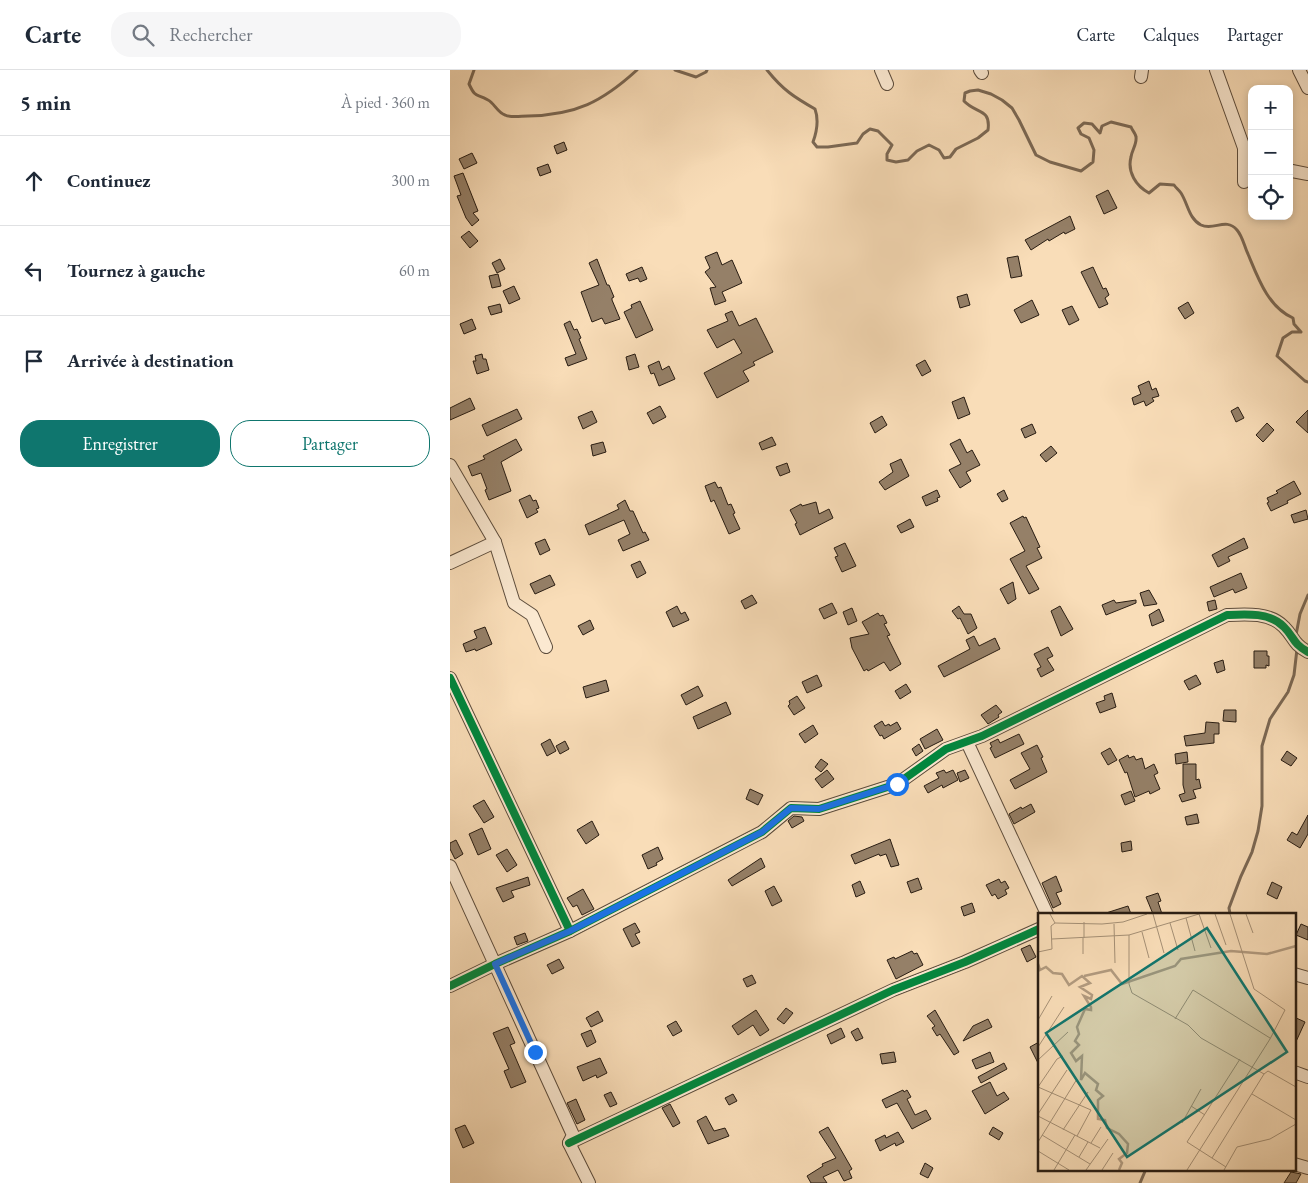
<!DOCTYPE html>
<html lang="fr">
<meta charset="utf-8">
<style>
body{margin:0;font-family:"EB Garamond",serif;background:#f6f6f7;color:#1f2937}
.controls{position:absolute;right:15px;top:15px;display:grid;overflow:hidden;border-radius:10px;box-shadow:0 2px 8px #0003}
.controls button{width:45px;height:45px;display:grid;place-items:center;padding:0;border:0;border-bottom:1px solid #e0e1e3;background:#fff;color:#1f2937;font:25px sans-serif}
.stop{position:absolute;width:15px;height:15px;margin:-11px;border:4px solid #1a73e8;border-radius:50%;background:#fff}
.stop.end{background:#1a73e8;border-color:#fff;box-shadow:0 1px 5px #0008}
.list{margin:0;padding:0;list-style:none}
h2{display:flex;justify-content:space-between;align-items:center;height:65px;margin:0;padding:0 20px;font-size:21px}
h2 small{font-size:16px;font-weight:400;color:#747a83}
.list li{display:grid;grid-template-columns:32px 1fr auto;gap:15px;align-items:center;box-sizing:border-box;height:90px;padding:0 20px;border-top:1px solid #e0e1e3}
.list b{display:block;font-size:19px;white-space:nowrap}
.list em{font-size:16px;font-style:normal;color:#747a83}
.actions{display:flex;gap:10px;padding:15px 20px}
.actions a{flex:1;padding:11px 0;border:1px solid #0f766e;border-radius:20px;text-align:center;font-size:18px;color:#0f766e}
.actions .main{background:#0f766e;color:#fff}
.icon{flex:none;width:28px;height:28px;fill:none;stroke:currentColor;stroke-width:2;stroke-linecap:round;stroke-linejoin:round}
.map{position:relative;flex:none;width:858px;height:1113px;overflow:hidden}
header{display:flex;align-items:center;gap:30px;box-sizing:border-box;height:70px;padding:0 25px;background:#fff;border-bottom:1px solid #e0e1e3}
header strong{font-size:24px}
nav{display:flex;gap:28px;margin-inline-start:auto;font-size:18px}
.search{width:350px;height:45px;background:#f6f6f7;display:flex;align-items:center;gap:12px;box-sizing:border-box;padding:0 18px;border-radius:20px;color:#747a83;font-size:19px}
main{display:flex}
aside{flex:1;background:#fff}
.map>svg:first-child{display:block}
</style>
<header>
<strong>Carte</strong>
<div class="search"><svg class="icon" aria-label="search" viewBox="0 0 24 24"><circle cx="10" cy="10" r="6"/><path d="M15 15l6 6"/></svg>Rechercher</div>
<nav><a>Carte</a><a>Calques</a><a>Partager</a></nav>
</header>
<main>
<aside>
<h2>5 min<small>À pied · 360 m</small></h2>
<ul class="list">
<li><svg class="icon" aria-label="ahead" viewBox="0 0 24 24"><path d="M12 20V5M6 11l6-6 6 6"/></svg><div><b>Continuez</b></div><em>300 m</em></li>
<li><svg class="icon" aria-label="left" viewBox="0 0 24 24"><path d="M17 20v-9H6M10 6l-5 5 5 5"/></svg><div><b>Tournez à gauche</b></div><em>60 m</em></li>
<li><svg class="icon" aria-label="arrive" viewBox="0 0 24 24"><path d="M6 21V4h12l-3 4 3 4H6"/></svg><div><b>Arrivée à destination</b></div></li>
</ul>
<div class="actions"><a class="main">Enregistrer</a><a>Partager</a></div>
</aside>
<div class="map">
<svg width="858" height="1113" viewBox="0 0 858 1113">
<rect width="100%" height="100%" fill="#f9ddb8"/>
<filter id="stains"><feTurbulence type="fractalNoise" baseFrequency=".004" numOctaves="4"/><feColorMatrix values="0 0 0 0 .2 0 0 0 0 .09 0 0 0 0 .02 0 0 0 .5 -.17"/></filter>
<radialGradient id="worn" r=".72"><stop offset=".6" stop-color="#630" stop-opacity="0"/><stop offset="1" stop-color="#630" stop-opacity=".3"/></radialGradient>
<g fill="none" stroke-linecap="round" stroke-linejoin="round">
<g stroke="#7b6854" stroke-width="3">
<path d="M24,0l-5,14c7,15 7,9 19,16 6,3 10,13 17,15 6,3 16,1 23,1 48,-1 74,-14 109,-46"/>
<path d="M225,0l21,7 10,-5 1,-2"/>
<path d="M317,0c16,20 27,27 48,39 4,11 2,22 -2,33l4,5h11l29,-4 6,-9 7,-5 8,2 14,14 -5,9v6l9,2 12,-2 9,-9 12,-6 10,5 5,8 6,-1 6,-8 22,-11 10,-8c3,-22 -12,-16 -24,-29l1,-8 5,-2 8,-1 13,4 11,6 10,8 7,12 17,35 14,7 31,9 12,-9 1,-12 -5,-12 -8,-4 -3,-6 6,-5 8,1 8,9 2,-7 9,-4 20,5c1,3 5,7 5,10 1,7 -4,13 -5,20 -4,15 5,29 18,36l11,-9 14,1c2,3 5,5 7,8 7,11 8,26 20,32 13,6 25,-8 36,5 6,7 7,16 11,24 10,24 20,53 45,64l1,6 7,8h-9l-9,6 -6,18 28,25 3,1"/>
<path d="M846,565l4,-21 8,-19"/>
<path d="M780,844l-1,-6 12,-32 11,-24 6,-21 4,-25v-60l8,-27 18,-27 6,-17 3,-26"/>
<path d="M690,1113l6,-14"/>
</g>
</g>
<g fill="#958068" stroke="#281c12">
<path d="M114,72l3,8 -10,4 -3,-8z"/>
<path d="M22,83l5,10 -13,6 -5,-10z"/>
<path d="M98,94l3,8 -11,4 -3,-8z"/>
<path d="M13,103l15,38 -5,2 6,7 -7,6 -6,-8 -9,-22 4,-1 -7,-19z"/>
<path d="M658,120l9,18 -13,6 -8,-18z"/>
<path d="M620,146l5,13 -10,5 -1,-2 -15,9 -1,-2 -17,11 -6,-10z"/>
<path d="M19,161l9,10 -8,7 -9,-11z"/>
<path d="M267,182l5,13 10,-5 10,23 -20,9 4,9 -11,4 -5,-17 6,-1 -11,-15 5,-4 -5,-11z"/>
<path d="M568,186l4,20 -11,2 -4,-20z"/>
<path d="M50,189l5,10 -8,4 -5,-10z"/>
<path d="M147,189l10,26h2l5,12 -2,1v2l8,19 -15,5 -3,-6 -10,4 -11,-30 18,-7 -10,-22z"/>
<path d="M192,197l5,12 -7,3 -2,-4 -9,3 -3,-7z"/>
<path d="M643,197l10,22 3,-1 3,7 -4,3 3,6 -9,4 -18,-36z"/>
<path d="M48,204l3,12 -9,2 -3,-12z"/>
<path d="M64,216l6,13 -11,5 -6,-13z"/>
<path d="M517,224l3,11 -10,3 -3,-11z"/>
<path d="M582,230l7,15 -18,8 -7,-13z"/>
<path d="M190,231l13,29 -17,8 -12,-26 8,-4 -1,-3z"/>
<path d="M738,232l6,11 -9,6 -7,-11z"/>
<path d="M50,234l2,8 -11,3 -3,-8z"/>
<path d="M622,236l7,14 -10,5 -7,-15z"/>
<path d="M282,241l7,15 17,-8 17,34 -20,10 2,3 -12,6 6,10 -32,17 -13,-25 38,-20 -8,-14 -17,9 -10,-18 21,-9 -3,-7z"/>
<path d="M22,249l4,10 -12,5 -4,-10z"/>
<path d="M120,251l4,9 3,-1 4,9 -2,1 8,20 -19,7 -3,-8 11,-4 -12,-30z"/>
<path d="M32,284l1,5h3l3,11 -12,4 -4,-13h3l-1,-5z"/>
<path d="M185,284l4,13 -10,3 -3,-13z"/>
<path d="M475,290l6,11 -9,5 -6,-11z"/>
<path d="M209,291l3,9 7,-4 6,13 -16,7 -5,-13 -3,1 -3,-8z"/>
<path d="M699,311l3,9 4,-2 3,8 -7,2 2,3 -8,5 -2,-5 -10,4 -2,-7 9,-4 -3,-8z"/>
<path d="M514,327l6,17 -12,5 -6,-17z"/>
<path d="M20,328l5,11 -25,11v-12z"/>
<path d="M210,336l6,11 -13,7 -6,-11z"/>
<path d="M788,337l6,11 -8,4 -5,-11z"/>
<path d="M67,339l5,10 -35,17 -5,-11z"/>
<path d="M858,340v23l-12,-11z"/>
<path d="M142,341l5,11 -14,7 -5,-12z"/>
<path d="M432,346l5,9 -12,8 -5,-10z"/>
<path d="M817,353l7,7 -11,12 -7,-7z"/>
<path d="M582,354l4,9 -11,5 -4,-9z"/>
<path d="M322,367l4,8 -14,5 -3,-7z"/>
<path d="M66,369l6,11 -21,12 10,29 -22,9 -4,-10 2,-1 -6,-16 -9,3 -4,-10 17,-7 -2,-3z"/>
<path d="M510,369l7,14 5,-3 8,15 -14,7 5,9 -11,7 -11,-18 12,-6 -11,-20z"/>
<path d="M153,372l3,10 -13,4 -2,-11z"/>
<path d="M601,376l6,7 -11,9 -6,-7z"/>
<path d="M451,389l8,17 -24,14 -6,-8 14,-10 -3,-8z"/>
<path d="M337,393l3,9 -10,4 -4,-9z"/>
<path d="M844,411l7,13 -14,7 1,2 -17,8 -4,-8 2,-1 -2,-4 11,-5 -2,-2z"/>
<path d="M265,412l3,6 3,-1 7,18 3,-1 4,9 -2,1 7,15 -11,5 -15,-34 -3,2 -6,-16z"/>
<path d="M487,420l3,7 -3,1 1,3 -12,5 -4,-9z"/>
<path d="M554,420l4,9 -6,3 -5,-8z"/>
<path d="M80,425l3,6 3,-1 3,8 -3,1 2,3 -11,6 -8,-18z"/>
<path d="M175,430l5,11h3l10,22 2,-1 4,8 -26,11 -5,-11 12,-6 -6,-14 -35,15 -4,-10 34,-16 -2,-4z"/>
<path d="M366,432l3,12 10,-5 4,9 -33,17 -5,-11 2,-1 -7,-13 11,-6 1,2z"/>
<path d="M856,440l2,9 -14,4 -3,-8z"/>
<path d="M573,446l1,2 2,-1 14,30 -3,1 5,10 -16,8 13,23 -10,5 -19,-35 15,-8 -15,-28z"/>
<path d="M460,449l4,8 -13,6 -4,-7z"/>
<path d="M794,468l4,10 -20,9 2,4 -12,6 -6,-12z"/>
<path d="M95,469l5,11 -10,5 -5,-12z"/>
<path d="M395,473l11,23 -14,6 -7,-15 3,-1 -4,-8z"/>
<path d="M190,491l6,12 -9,5 -6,-13z"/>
<path d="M791,503l6,15 -12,5 -2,-4 -19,8 -4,-10z"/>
<path d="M100,505l5,10 -20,9 -5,-10z"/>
<path d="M563,512l3,17 -8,5 -8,-15z"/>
<path d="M699,520l8,14 -13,2 -4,-13z"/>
<path d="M302,525l5,8 -12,6 -4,-8z"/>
<path d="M664,530l2,3 20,-3v3l-30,12 -4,-10z"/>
<path d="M765,530l2,9 -8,2 -2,-9z"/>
<path d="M382,533l5,10 -13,6 -5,-10z"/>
<path d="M227,536l4,8 4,-2 4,8 -16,7 -7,-15z"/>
<path d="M509,536l5,8h7l6,14 -9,6 -8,-16 -2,1 -6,-8z"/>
<path d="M610,536l13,23 -12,7 -10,-25z"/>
<path d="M402,538l5,13 -9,4 -5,-13z"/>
<path d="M709,539l5,12 -12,5 -3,-11z"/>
<path d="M428,543l2,3 3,-1 4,8 -3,1 6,11 -3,1 14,28 -11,7 -6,-9 -16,9 -1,-2 -3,2 -12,-23 -2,-10 19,-4 -7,-12z"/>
<path d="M140,550l4,9 -11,6 -5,-9z"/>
<path d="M35,557l7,17 -16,7 -1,-2 -9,3 -3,-8 14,-6 -3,-7z"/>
<path d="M524,566l5,10 16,-8 5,11 -56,28 -6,-11 32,-17 -4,-9z"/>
<path d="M598,577l5,9 -6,3 7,11 -13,7 -4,-8 4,-2 -7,-13z"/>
<path d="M804,581h13v5h2v10l-3,-1v3h-12z"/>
<path d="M773,590l2,10 -8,3 -3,-10z"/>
<path d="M367,605l5,11 -15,7 -5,-11z"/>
<path d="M746,605l5,9 -12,6 -5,-9z"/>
<path d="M156,610l3,11 -23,7 -3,-11z"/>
<path d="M456,614l5,8 -11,7 -5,-8z"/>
<path d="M248,616l5,10 -17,9 -5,-10z"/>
<path d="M662,623l4,14 -16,6 -4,-10 9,-3 -1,-4z"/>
<path d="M347,626l8,12 -11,7 -6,-9 2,-2 -1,-3z"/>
<path d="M276,632l5,12 -33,15 -5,-12z"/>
<path d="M546,635l6,7 -4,3 1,2 -11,7 -7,-9z"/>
<path d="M774,640h12v12l-13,-1z"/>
<path d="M432,651l3,5 4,-2 1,2 7,-4 4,7 -17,10 -2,-4 -2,1 -6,-10z"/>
<path d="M756,652l13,1v11h-5v9l-28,3 -2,-10 21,-3z"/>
<path d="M363,655l5,9 -13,9 -6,-9z"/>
<path d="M487,659l6,11 -18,9 -5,-10z"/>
<path d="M569,664l5,10 -29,14 -5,-10 2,-1 -2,-4 8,-4 2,4z"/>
<path d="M100,669l6,12 -9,5 -6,-12z"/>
<path d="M115,671l4,8 -9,5 -4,-8z"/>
<path d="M469,674l4,7 -7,5 -4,-7z"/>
<path d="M587,675l6,12 -2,1 6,14 -32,17 -5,-9 20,-11 -9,-16z"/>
<path d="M660,678l7,12 -9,5 -7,-12z"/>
<path d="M837,681l10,7 -6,8 -10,-6z"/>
<path d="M737,682l1,10 -12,2 -1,-10z"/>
<path d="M678,685l1,3 5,-2 2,4 6,-2 3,11 9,-5 4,9 -4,2 6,14 -10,5 -1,-3 -14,6 -8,-25 -2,1 -6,-13z"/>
<path d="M371,689l7,5 -7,8 -6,-5z"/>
<path d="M733,694h13v16l3,-1 2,9 -8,2 3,8 -14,4 -3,-7 6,-2 -2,-8z"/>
<path d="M377,700l7,9 -12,9 -7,-9z"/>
<path d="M494,700l2,3 7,-3 5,10 -15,8 -1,-3 -14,8 -4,-7 15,-8 -3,-5z"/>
<path d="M515,700l4,8 -9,4 -3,-9z"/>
<path d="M300,719l13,6 -5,10 -12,-6z"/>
<path d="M681,721l4,10 -10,4 -4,-10z"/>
<path d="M34,730l10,17 -10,6 -11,-17z"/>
<path d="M581,734l4,8 -21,12 -5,-10 12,-7 1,2z"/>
<path d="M747,744l2,9 -12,2 -2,-8z"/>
<path d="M858,745v19l-8,14 -13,-8 5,-8 5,3z"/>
<path d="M344,746l8,1 2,4 -12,7 -4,-7z"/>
<path d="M142,751l7,14 -13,9 -9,-14z"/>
<path d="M32,758l9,21 -13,6 -9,-21z"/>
<path d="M440,769l9,26 -8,2 -5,-13 -6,2 -1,-2 -24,10 -4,-9z"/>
<path d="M6,770l7,14 -8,5 -5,-10v-6z"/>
<path d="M681,771l1,9 -10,2 -1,-9z"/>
<path d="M208,777l5,12 -7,4 1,2 -9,4 -6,-14z"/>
<path d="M57,779l10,16 -10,7 -11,-17z"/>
<path d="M311,788l4,9 -33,19 -4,-6z"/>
<path d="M606,806l6,15 -6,2 5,11 -8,4 -11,-25z"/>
<path d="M78,807l2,8 -19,6 3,6 -11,5 -7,-14z"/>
<path d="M468,808l4,11 -11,4 -4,-11z"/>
<path d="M549,809l2,4 4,-2 4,7 -4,2 2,4 -9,5 -3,-5 -3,2 -6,-11z"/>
<path d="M410,811l5,12 -9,4 -4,-12z"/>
<path d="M822,812l10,5 -5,12 -10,-5z"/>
<path d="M324,816l8,15 -10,5 -7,-15z"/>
<path d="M133,819l11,20 -12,6 -5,-10 -4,2 -6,-9z"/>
<path d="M708,823l3,8 -3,1 4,12h-9l-7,-17z"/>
<path d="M522,833l3,9 -11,4 -3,-9z"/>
<path d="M678,836l3,8h-24l-1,-1z"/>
<path d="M185,853l5,9 -5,2 5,9 -8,4 -9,-18z"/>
<path d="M851,854l7,3v13l-12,-5z"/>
<path d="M75,863l3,8 -11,4 -3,-8z"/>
<path d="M580,875l6,12 -9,5 -6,-13z"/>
<path d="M462,881l2,3 3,-1 6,12 -27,14 -9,-19 7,-3 1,2z"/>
<path d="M109,889l5,9 -12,6 -5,-9z"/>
<path d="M302,905l4,8 -9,4 -4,-8z"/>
<path d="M336,938l7,5 -9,11 -7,-5z"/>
<path d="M306,940l13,20 -9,6 -7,-11 -15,10 -6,-9z"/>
<path d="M485,940l24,42 -5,3 -14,-21 -3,2 -5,-8 3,-2 -8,-10z"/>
<path d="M148,941l5,10 -12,6 -5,-9z"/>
<path d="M844,947l11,5 -11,24z"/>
<path d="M538,949l4,8 -29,14 10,-15z"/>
<path d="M226,951l6,10 -9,5 -6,-10z"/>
<path d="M58,957l7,16 -5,2 16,37 -15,6 -7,-17 5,-2 -16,-36z"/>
<path d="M391,958l4,9 -14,7 -4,-9z"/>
<path d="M408,958l5,10 -7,3 -5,-9z"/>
<path d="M141,960l5,12 -9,5 -6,-13z"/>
<path d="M589,972v23l-9,-18z"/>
<path d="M444,982l2,10 -14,2 -2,-10z"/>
<path d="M540,982l4,10 -18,7 -4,-9z"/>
<path d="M150,988l7,15 -10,5 -1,-3 -13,6 -6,-14z"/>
<path d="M554,993l3,6 -26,14 -3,-6z"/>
<path d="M540,1012l7,14 7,-4 5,7 -24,15 -13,-23z"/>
<path d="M453,1020l1,2 3,-2 4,7 -4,2 8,16 11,-5 5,9 -19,10 -15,-26 -11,5 -4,-8z"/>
<path d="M161,1022l6,12 -7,3 -6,-12z"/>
<path d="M283,1024l4,7 -8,4 -4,-7z"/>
<path d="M126,1029l9,21 -8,4 -10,-21z"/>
<path d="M220,1034l10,19 -7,4 -11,-19z"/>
<path d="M256,1046l8,15 11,-3 4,8 -21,8 -11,-23z"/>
<path d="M15,1055l9,18 -11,5 -8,-19z"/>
<path d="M378,1057l24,42 -3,2 3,7 -8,3 -6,-11 -15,7 4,6h-16l-4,-7 16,-10 -1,-2 14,-6 -17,-26z"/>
<path d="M543,1057l10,6 -4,7 -10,-6z"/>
<path d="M448,1062l6,10 -8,4 -1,-3 -15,8 -5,-11 10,-5 1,3z"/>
<path d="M475,1093l8,5 -5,10 -8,-4z"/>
<path d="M841,1102l10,2 -5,9h-12z"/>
</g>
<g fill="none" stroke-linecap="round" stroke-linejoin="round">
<g stroke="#5c4c3c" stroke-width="14">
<g id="minor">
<path d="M431,0l6,14"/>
<path d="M530,0l2,3"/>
<path d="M766,0l28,78v34"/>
<path d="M849,0l9,18"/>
<path d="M691,7l1,-7"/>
<path d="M842,101l16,3"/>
<path d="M0,395l45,77 19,61 18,12 14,32"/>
<path d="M0,493l45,-21"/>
<path d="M0,608l120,253"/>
<path d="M517,672l80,172"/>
<path d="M0,796l123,269 -4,8 20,40"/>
<path d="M844,904l14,4"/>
<path d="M0,916l45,-22 75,-33 192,-99 29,-24 28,1 78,-25 49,-35 36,-13 245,-121c18,-1 43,-3 57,12 11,11 8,16 24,25"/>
<path d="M844,1002l14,5"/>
<path d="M119,1073l324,-153 72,-28 74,-33"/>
<path d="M844,1094l14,4"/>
</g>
</g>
<use href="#minor" stroke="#fbe9d1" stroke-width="12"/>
<g stroke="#fbe9d1" stroke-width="11">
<g id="cycleway">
<path d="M0,608l120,253"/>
<path d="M0,916l45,-22 75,-33 192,-99 29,-24 28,1 78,-25 49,-35 36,-13 245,-121c18,-1 43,-3 57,12 11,11 8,16 24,25"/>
<path d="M119,1073l324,-153 72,-28 74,-33"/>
</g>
</g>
<use href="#cycleway" stroke="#00873e" stroke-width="8"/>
</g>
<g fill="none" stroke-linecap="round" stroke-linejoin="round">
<path stroke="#1a73e8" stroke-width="6" d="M85,982l-40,-88 75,-33 192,-99 29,-24 28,1 78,-25"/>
</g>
<g transform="translate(588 843)">
<rect width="258" height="258" fill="#f9ddb8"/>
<path fill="none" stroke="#b29b80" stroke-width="2.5" d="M0,51l2,6 6,-3 7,6 9,1 7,11 13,-9 8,7 -10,4 12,8 -1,4 -7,-3 7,11v3l-6,-1 -8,18 2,7 -4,7 4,4 -8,8 5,8 6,-5 -1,24 4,-7 13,11 -2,6 7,6 -5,4v19l7,1 2,8 12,6 9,10 -1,9 -8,6 3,4 -3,7M46,63l27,-6 11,14 53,-18 6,-7 50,-8 36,3 29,-8"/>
<path fill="none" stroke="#a59076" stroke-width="1" d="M12,1l5,9 47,1 21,-2 24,-8M115,1l11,39M161,1l12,34M177,1l11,31M208,1l7,19M148,5l9,33M46,9v16M132,10l8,27M76,11l1,39M104,19l7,26M91,22v49l3,9 56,32 13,13 63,36 4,-3 28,16M45,25v16M14,26l77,-4 70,-21M0,39l14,-3 -1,-23 4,-3M137,106l18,-29 77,48M0,107l14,-24M0,134l26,-40M25,143l-6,3 -19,28 53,23 -14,26M0,147l30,-28M214,181l44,26M153,193l14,9M0,201l29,-44M0,203l62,32M144,210l19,-34M25,217l25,-38M4,222l48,29M0,229l39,-63M53,230l10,-16M0,238l31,19M41,244l9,-15M174,245l52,-84M188,254l-39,-25 53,-83M16,257l21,-35M48,257l22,-31M64,257l11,-17M149,257l83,-131 15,-29 -31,-21 -24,-75M186,257l13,-23 33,-8 26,-15"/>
<path fill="#0f766e" fill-opacity="0.15" stroke="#0f766e" stroke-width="2.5" d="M169,15l80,124 -160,105 -81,-124z"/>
<rect width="258" height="258" fill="none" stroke="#281c12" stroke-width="2.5"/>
</g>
<rect width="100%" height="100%" filter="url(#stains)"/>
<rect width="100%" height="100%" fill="url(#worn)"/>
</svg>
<div class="controls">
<button>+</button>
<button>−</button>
<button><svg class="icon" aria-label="locate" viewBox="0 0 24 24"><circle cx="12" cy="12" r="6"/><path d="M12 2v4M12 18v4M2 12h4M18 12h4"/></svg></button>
</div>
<div class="stop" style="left:447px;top:714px"></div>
<div class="stop end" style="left:85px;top:982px"></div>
</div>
</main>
